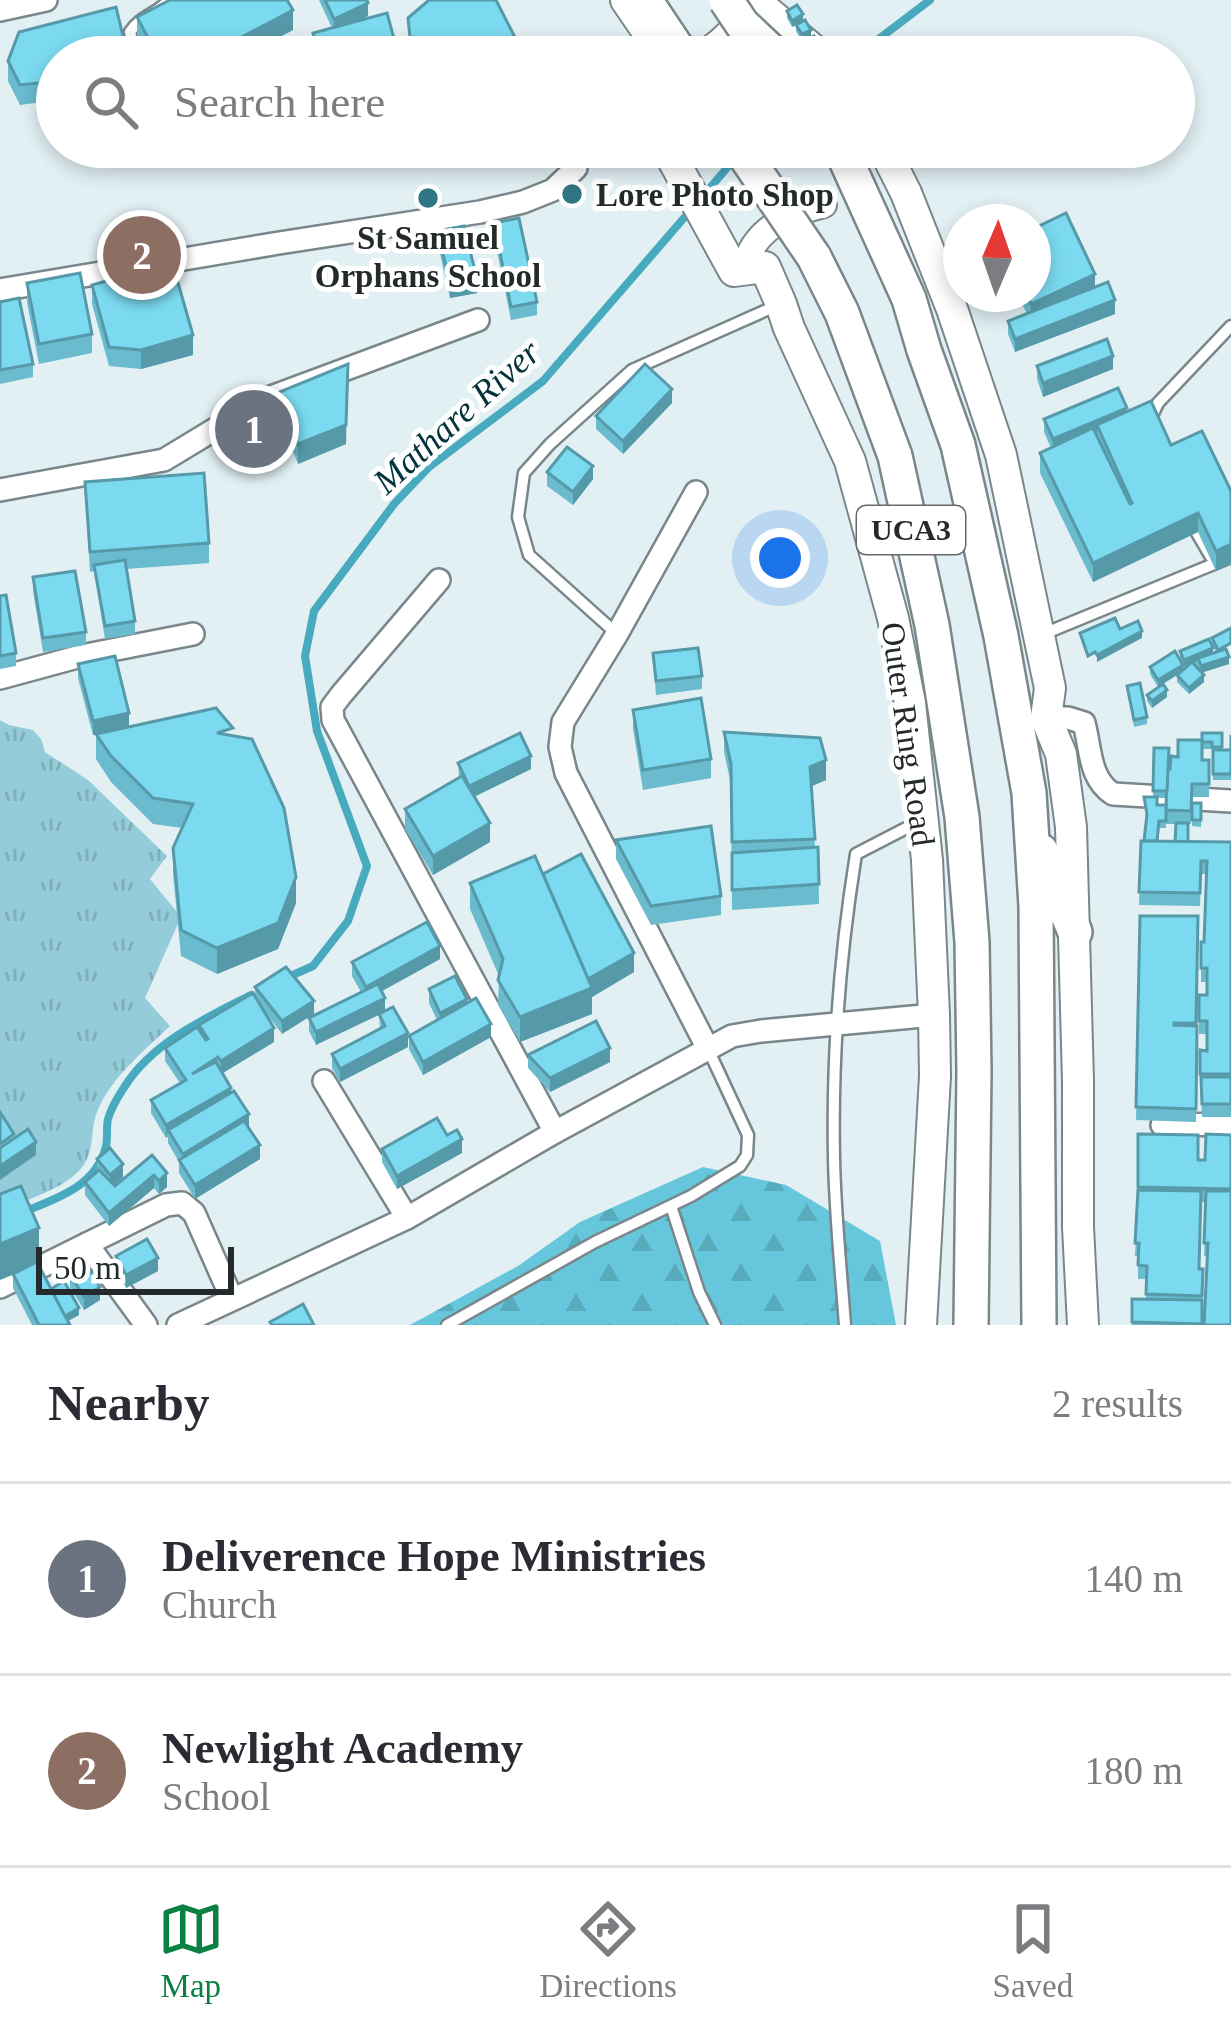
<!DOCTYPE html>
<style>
body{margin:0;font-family:Georgia,serif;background:#f7f7f7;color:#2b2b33}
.compass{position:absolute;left:943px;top:204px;width:108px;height:108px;border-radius:50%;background:#fff;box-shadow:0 6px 18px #0003;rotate:2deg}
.scale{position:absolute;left:36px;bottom:30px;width:198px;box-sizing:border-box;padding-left:12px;border:6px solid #242a2b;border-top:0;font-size:33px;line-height:42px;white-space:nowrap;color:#242a2b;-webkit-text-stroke:9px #fff;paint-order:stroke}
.you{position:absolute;left:780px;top:558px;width:42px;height:42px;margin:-30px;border:9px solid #fff;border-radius:50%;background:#1a73e8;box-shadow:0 0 0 18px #1a73e833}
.badge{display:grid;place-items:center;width:78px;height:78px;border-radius:50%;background:#0b8043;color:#fff;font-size:39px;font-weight:700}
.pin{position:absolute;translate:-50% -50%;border:6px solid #fff;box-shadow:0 3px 12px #0006}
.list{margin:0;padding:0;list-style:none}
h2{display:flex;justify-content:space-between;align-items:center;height:156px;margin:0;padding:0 48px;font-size:51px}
h2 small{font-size:39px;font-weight:400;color:#7c7c81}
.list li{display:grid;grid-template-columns:78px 1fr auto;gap:36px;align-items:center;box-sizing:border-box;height:192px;padding:0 48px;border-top:3px solid #e1e1e2}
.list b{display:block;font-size:45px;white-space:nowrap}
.list p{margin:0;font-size:39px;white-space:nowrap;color:#7c7c81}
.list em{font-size:39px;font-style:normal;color:#7c7c81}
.icon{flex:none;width:66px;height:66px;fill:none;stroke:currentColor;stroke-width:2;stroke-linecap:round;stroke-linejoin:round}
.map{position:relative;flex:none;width:1231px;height:1325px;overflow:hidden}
.search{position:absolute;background:#fff;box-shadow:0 6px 18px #0003;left:36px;right:36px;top:36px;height:132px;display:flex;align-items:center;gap:30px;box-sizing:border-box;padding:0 42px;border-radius:66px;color:#7c7c81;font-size:45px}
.sheet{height:540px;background:#fff}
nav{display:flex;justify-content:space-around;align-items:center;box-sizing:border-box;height:168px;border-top:3px solid #e1e1e2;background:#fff;font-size:33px;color:#7c7c81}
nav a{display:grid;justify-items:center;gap:6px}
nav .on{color:#0b8043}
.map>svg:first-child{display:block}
</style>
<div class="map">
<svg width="1231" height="1325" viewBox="0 0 1231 1325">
<defs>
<pattern id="grass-tufts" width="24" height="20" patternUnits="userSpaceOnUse" patternTransform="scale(3)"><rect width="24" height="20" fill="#95ccda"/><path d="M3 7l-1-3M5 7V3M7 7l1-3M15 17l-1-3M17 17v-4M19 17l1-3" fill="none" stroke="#80afbb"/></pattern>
<pattern id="forest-firs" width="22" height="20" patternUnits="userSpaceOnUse" patternTransform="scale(3)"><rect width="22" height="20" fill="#66c6dc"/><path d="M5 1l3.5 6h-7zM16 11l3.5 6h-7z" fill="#58aabd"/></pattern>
</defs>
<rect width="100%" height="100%" fill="#e2f0f4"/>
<path fill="url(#grass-tufts)" d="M0,720l9,5 24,5 8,9 4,13 43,28 79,76 -17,23 31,38 -36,81 25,28c-27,26 -58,50 -73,86 -7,18 -2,37 -14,54 -17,23 -58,34 -83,45z"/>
<path fill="url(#forest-firs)" d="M703,1167l83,18 94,56 16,84h-486l108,-59 62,-44z"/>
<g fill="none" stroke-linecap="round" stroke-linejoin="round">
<g stroke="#48aabf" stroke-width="8">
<path d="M855,57l75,-57"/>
<path d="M704,195l33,-39"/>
<path d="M286,978l27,-12 35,-45 19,-55 -50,-135 -12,-75 9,-45 80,-107 35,-37 114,-86 147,-170"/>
<path d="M23,1212c33,-13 74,-26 83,-66 2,-8 0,-18 2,-27 3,-11 11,-24 17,-33 28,-44 81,-68 126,-91"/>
</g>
<g stroke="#7a878a" stroke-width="15">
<g id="service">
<path d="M136,57l-6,-25c10,-16 27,-18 39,-32"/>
<path d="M1151,418l7,-15 73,-77"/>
<path d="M1190,521l21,36"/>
<path d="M617,634l-88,-79 -11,-38 6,-44 26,-29 82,-74 146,-65"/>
<path d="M1041,635l190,-78"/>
<path d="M671,1206l28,86 16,33"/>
<path d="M447,1325l148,-83 96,-46 49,-30 7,-11 1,-20 -40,-86"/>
<path d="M845,1325c-4,-55 -10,-111 -11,-167 -2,-100 6,-205 22,-304l62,-32"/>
</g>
</g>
<g stroke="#7a878a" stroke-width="26">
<g id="minor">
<path d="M0,10l46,-10"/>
<path d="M0,290l279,-47 201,-31 43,-10 30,-12 23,-22"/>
<path d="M0,490l164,-30 99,-60 215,-80"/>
<path d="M696,492l-79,142 -54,88 -3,25 6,26 142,276"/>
<path d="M439,580l-98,115 -9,12 1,13 222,412"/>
<path d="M0,678l81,-22 112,-22"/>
<path d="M1046,718h22l16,5c7,26 5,56 29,71l118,7"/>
<path d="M324,1081l83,137"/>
<path d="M1162,1125l69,-1"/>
<path d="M87,1244l79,-39 16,-2 12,10 38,86"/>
<path d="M0,1287l87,-43 59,81"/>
<path d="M178,1325l229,-107 148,-86 177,-96 29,-5 173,-16"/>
</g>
</g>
<g stroke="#7a878a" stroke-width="28">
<g id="tertiary">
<path d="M696,57c22,-12 39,-28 51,-49"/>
<path d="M763,267l-18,-2c10,-37 45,-52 79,-60"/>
</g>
</g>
<g stroke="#7a878a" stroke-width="34">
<g id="secondary">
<path d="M626,0l28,41 -6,16"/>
<path d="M757,0l6,8 59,49"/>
<path d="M666,147l68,124 31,-4 16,37 8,24 61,133 43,157 17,85 17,157 7,155 1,61 -14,249"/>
<path d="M883,147l23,46 46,116 49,146 49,233 -4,30 15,36 10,73 7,254v146l5,98"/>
</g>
</g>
<g stroke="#7a878a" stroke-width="38">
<g id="primary">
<path d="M645,0l38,57"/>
<path d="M840,147l69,152 15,51 34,95 43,191 28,157 7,113 3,419"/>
<path d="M814,257l28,56 53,143 37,169 30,192 10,125 2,129 -3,254"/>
<path d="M1041,851l34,81"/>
</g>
</g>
<use href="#service" stroke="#fff" stroke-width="10"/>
<use href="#minor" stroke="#fff" stroke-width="21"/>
<use href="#tertiary" stroke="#fff" stroke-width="24"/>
<use href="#secondary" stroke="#fff" stroke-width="30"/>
<use href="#primary" stroke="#fff" stroke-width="33"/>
<g stroke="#7a878a" stroke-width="38" stroke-linecap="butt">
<g id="primary-bridge">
<path d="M726,0l16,24 35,33"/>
<path d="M739,147l75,110"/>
</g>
</g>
<use href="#primary-bridge" stroke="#fff" stroke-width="33"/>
</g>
<g fill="#6abbce" fill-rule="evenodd">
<path d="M319,0h48l1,16 -8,4 39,37h-85l-1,-24 19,-5z"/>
<path d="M787,11l16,10 8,15 -9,5 -6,-10v-6l-4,2 -5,-9z"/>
<path d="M137,17l156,13 -52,27h-93l-11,-20z"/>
<path d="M57,57v43l-37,5 -12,-24v-20z"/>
<path d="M494,223l43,79v13l-26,5 -17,-84z"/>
<path d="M438,231l39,62 -27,5 -12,-53z"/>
<path d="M27,283l65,51v19l-53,11 -12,-61z"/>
<path d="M92,285l101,70 -52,14 -32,-3 -17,-62z"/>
<path d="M1095,288l20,26 -100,38 -7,-18v-13l19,-7 -10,-20z"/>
<path d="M0,302l33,62v13l-33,7z"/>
<path d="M1037,366l76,3 -70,28 -6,-18z"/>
<path d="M277,393l69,51 -48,20 -21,-52z"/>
<path d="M672,403l-49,51 -27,-25v-13z"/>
<path d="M1127,412l104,79 -15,80 -18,-39 -105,50 -53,-109v-20l11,-5 -7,-16v-13z"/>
<path d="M547,472l46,7 -20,26 -26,-19z"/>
<path d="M85,482l124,61v20l-83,6 9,52v13l-30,5 -11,-68 -4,1z"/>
<path d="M33,577l53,55v13l-43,7 -10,-61z"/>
<path d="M0,596l16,57v13l-16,3z"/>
<path d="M1212,638l15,14 2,12 -27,8 2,10 -15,12 -12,-12v-7l-14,9 4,13 -15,11 -5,-7v-6l11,-8 -8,-13v-7l30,-9v-7l36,1 -4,-8z"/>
<path d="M653,653l49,23v13l-46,6z"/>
<path d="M78,664l51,62 -36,9 -15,-57z"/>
<path d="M1127,686l20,31v7l-13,3z"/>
<path d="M633,710l78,49v19l-68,12 -10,-61z"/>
<path d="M724,732l102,48 -15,6 4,61h3l1,57 -87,6 -1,-126 -7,-32z"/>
<path d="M1202,733h20v17h9v-15v45h-18l-1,-31h-10z"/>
<path d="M96,734l137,2 63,167 -18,46 -61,25 -36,-18 -8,-82v-26l9,-20 -29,-4 -42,-42 -15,-23z"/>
<path d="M1154,748l14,21 34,-9h7v37h-17l-1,27h-3v18h43v275h-29l-2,-67 7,1v-17h-8v-39h8v-13h-6v-40h3l2,-68h-5l-1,32 -61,-1 2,-64h3l2,-23 -2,-21h9zM1157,798h9v7h-9zM1166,824h10l-1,18 -17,-1 1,-13h7z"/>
<path d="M458,763l73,6 -57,28 16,45 -57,33 -28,-46v-20l54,-31z"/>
<path d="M1192,803h9v24l-9,-1z"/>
<path d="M616,840l105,56v19l-70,10 -35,-66z"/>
<path d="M543,874l91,98 -42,25v17l-72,28 -22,-37 1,-29 -29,-67v-26z"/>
<path d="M1140,916h58l-2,206 -60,-2z"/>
<path d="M440,959l-59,32 -65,54 -7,-14v-13l52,-26 -9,-16v-14z"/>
<path d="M286,967l-4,67 -19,-25 11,33 -51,31 26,55 11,31 -65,40 -16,-26v-11l-11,-19v-6l-2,1 -15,-25v-13l29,-17 -15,-22v-13l34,-18v-5l56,-28v-10z"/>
<path d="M429,989l38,14 24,34 -68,38 -14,-26v-13l28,-16 -8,-17z"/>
<path d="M379,1014l29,33 -68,35 -8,-14v-14l48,-26z"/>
<path d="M528,1055l82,7 -60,30 -22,-24z"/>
<path d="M1138,1134l60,26h7l26,-25v190l-23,-69h-4l2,-54h-5l-2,67h4l-1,56h-70v-26h14v-20h-8v-23h-3l3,-61z"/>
<path d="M447,1135l15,18 -65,36 -15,-27v-13z"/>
<path d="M152,1155l15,32 -8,7 -5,-6 -45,38 -24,-31v-13l12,-10v-13l26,18 -9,8 1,1z"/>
<path d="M116,1256l42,15 -32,17 -10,-19z"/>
<path d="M39,1264l12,25 28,26 -11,6 2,4h-38l-19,-37v-13l-13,5z"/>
<path d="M70,1274l30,26 -16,10 -14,-23z"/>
</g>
<g fill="#5699a8">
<path d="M368,3v13l-34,16v-13z"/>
<path d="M293,10v20l-52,27h-37z"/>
<path d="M803,14v7l-11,6v-6z"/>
<path d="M811,30v6l-9,5v-7z"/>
<path d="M1095,274v20l-64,30v-20z"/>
<path d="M477,279v14l-27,5v-13z"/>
<path d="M1115,300v14l-100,38v-13z"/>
<path d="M193,335v20l-52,14v-19z"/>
<path d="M1113,356v13l-70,28v-14z"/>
<path d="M348,364l-2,80 -48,20v-20z"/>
<path d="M672,389v14l-49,51v-13z"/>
<path d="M1127,408v13l-30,4v9l-44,18v-13z"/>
<path d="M593,466v13l-20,26v-13z"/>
<path d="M1198,513v19l-105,50v-19z"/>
<path d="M1231,544v20l-15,7v-20z"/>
<path d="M1142,631v7l-45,24v-7z"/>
<path d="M1213,648v7l-29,11v-6z"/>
<path d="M1229,657v7l-28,9v-7z"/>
<path d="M1183,665v6l-25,16v-7z"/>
<path d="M1204,675v7l-15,12v-6z"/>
<path d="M1167,690v7l-15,11v-7z"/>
<path d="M129,713v13l-36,9v-14z"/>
<path d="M531,756v13l-62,30v-13z"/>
<path d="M826,760v20l-16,7v-20z"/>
<path d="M490,823v19l-57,33v-19z"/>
<path d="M296,877v26l-18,46 -61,25v-26z"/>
<path d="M440,946v13l-74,41v-13z"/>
<path d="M634,953v19l-42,25v17l-72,28v-25z"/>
<path d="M385,998v14l-69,33v-13z"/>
<path d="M467,999v13l-27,14v-13z"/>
<path d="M314,1001v13l-32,20v-13z"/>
<path d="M491,1024v13l-68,38v-13z"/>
<path d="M274,1028v14l-53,32v-13z"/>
<path d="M408,1033v14l-68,35v-13z"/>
<path d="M610,1048v14l-60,30v-14z"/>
<path d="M231,1088v13l-63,29 -2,8v-13z"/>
<path d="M249,1114v14l-66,39v-13z"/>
<path d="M462,1139v14l-65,36v-13z"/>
<path d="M36,1142v13l-36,25v-14z"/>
<path d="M260,1145v14l-65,40v-14z"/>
<path d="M123,1164v13l-13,11v-13z"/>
<path d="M167,1173v14l-8,7v-13z"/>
<path d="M154,1175v13l-45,38v-13z"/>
<path d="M39,1228v36l-39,16v-36z"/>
<path d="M158,1258v13l-32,17v-13z"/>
<path d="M100,1287v13l-16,10v-13z"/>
<path d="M79,1308v7l-15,8v-7z"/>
</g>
<g fill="#7bdaf0" stroke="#5699a8" stroke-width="3">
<path d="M170,0h117l6,10 -89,47h-46l-21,-40z"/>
<path d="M325,0h42l1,3 -34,16z"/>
<path d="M429,0h67l29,57h-113l-4,-39z"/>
<path d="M797,5l6,9 -11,7 -5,-10z"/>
<path d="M116,7l12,50h-71v24l-37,4 -12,-24 11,-29z"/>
<path d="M387,13l12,44h-79l-7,-24z"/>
<path d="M805,20l6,10 -9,4 -6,-9z"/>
<path d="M814,36l10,15 -8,5 -10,-16z"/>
<path d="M1066,213l29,61 -64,30 -4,-10h6v-65z"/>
<path d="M519,218l18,84 -26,5 -17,-84z"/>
<path d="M464,226l13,53 -27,6 -12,-54z"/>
<path d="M172,262l21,73 -52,15 -32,-3 -17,-62z"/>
<path d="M80,273l12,61 -53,10 -12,-61z"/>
<path d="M1108,282l7,18 -100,39 -7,-18z"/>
<path d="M19,298l14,66 -33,6v-68z"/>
<path d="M1107,339l6,17 -70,27 -6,-17z"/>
<path d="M348,364l-2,61 -48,19 -21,-51z"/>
<path d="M645,364l27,25 -49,52 -27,-25z"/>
<path d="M1118,388l9,20 -74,31 -9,-20z"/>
<path d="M1151,401l20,44 31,-14 29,60v53l-15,7 -18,-38 -105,50 -53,-110 53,-25 37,76 2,-1 -35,-78z"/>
<path d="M567,447l26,19 -20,26 -26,-20z"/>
<path d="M204,473l5,70 -119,9 -5,-70z"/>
<path d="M125,560l10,61 -30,5 -11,-61z"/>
<path d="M75,571l11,61 -43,6 -10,-61z"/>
<path d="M6,595l10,58 -16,3v-60z"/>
<path d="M1115,618l5,11 18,-8 4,10 -45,24 -2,-3 -7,4 -8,-23z"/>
<path d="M1231,628v15l-13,7 -6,-12z"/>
<path d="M1209,639l4,9 -29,12 -4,-9z"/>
<path d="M698,648l4,28 -46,5 -3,-28z"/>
<path d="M1226,649l3,8 -28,9 -3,-8z"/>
<path d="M1175,651l8,14 -25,15 -8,-13z"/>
<path d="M115,656l14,57 -36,8 -15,-57z"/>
<path d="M1192,662l12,13 -15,13 -12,-13z"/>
<path d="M1140,683l7,34 -13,3 -7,-34z"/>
<path d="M1163,684l4,6 -15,11 -5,-6z"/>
<path d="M701,698l10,61 -68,11 -10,-60z"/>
<path d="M216,708l17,20 -16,5 35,6 32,69 12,69 -18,46 -61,25 -36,-18 -8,-82 20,-44 -40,-6 -42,-42 -15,-22z"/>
<path d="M724,732l96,6 6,22 -16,7 5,72 -83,3 -1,-78z"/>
<path d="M520,733l11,23 -62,30 -11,-23z"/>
<path d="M1202,733h20v14h-10v-5h-10z"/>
<path d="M1231,735v39h-18v-24h18z"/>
<path d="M1178,740h24v20h7v24h-17l-1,27 -25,-1 1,-41h3l1,-13 7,1z"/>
<path d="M1154,748h15l-2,43h-14z"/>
<path d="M462,776l28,47 -57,33 -28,-47z"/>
<path d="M1144,797h13v8h9v16h-7l-2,20h-13l3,-27z"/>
<rect x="1192" y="803" width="9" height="17"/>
<path d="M1176,823h12v19h-13z"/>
<path d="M711,826l10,70 -70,10 -35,-66z"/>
<path d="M1141,841l90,1v232h-31v-24l7,1v-30h-8v-26h8v-27h-6v-26h3l3,-81h-6l-1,32 -61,-1z"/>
<path d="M818,847l1,37 -87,6v-37z"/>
<path d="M581,854l53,99 -46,26 -45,-105z"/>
<path d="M535,856l57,132 -72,29 -22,-37 5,-21 -33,-76z"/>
<path d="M1140,916h58l-2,107h-22v2l23,1 -1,83 -60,-2z"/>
<path d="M427,922l13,24 -74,41 -14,-25z"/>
<path d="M286,967l28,34 -32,20 -27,-34z"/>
<path d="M455,976l12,23 -27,14 -11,-24z"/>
<path d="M378,984l7,14 -69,34 -7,-14z"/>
<path d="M253,993l21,35 -53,33 -3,-4 -26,17 24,-12 15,26 -65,37 -15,-25 35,-20 -21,-32 32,-21 9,13 2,-1 -9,-14z"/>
<path d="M476,998l15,26 -68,38 -14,-26z"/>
<path d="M393,1007l15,26 -68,36 -8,-15 53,-28 -6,-12z"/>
<path d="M596,1021l14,27 -60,30 -22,-23z"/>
<path d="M1201,1077h30v27h-29z"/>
<path d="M234,1091l15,23 -66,40 -15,-24z"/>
<path d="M0,1112l14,22 -14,10z"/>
<path d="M437,1118l10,17 10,-5 5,9 -65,37 -15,-27z"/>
<path d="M244,1121l16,24 -65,40 -16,-25z"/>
<path d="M28,1129l8,13 -36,24v-18z"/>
<path d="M1138,1134l60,1v25h7l1,-26 25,1v54l-93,-2z"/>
<path d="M110,1148l13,16 -13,11 -13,-16z"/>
<path d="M152,1155l15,18 -8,8 -5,-6 -45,38 -24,-31 14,-12 16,16z"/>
<path d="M21,1186l18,42 -39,16v-50z"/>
<path d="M1138,1190l63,1 -2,78h4l-1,27 -56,-2 1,-28 -9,-1 1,-22h-4z"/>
<path d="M1206,1191h25v134h-27l4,-82h-4z"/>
<path d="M147,1239l11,19 -32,17 -10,-19z"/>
<path d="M37,1262l33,63h-31l-26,-51z"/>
<path d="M86,1264l14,23 -16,10 -14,-23z"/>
<path d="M64,1281l15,27 -14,8 -14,-27z"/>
<path d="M1132,1299l70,1v24l-70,-2z"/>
<path d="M303,1304l11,21h-42l-2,-3z"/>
</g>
<g fill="#307584" stroke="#fff" stroke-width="4.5">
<circle cx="572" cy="194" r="12"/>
<circle cx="428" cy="198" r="12"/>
</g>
<g text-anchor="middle" stroke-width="10" stroke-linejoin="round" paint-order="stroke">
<rect fill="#fff" stroke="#666a6b" stroke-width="3" x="857" y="506" width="108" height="48" rx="9"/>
<g font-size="30" font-weight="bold" fill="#242a2b">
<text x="911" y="540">UCA3</text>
</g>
<g font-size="33" font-weight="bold" fill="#242a2b" stroke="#fff" text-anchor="start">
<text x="596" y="206">Lore Photo Shop</text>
<text x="428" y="249" text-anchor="middle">St Samuel<tspan x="428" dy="38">Orphans School</tspan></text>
</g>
<g font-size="33" fill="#242a2b" stroke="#fff">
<text transform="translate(909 734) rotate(82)" y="12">Outer Ring Road</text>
</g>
<g font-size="36" font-style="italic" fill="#03333c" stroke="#fff">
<text transform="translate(456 416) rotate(-42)" y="13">Mathare River</text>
</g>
</g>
</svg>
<svg class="compass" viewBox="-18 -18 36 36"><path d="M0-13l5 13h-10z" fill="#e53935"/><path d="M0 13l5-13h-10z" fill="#7c7c81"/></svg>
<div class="scale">50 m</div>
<div class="you"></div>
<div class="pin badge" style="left:254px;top:429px;background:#6b7280">1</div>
<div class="pin badge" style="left:142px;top:255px;background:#8d6e63">2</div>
<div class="search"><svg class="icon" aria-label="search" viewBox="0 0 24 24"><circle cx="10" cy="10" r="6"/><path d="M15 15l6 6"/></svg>Search here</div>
</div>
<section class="sheet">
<h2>Nearby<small>2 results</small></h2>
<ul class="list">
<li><span class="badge" style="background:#6b7280">1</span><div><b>Deliverence Hope Ministries</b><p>Church</p></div><em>140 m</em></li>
<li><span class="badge" style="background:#8d6e63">2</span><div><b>Newlight Academy</b><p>School</p></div><em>180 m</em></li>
</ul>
</section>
<nav>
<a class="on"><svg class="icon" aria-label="map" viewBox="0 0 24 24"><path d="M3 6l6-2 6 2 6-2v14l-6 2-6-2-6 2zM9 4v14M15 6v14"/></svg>Map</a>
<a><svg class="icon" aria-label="directions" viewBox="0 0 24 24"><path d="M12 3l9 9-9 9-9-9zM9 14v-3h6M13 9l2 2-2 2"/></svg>Directions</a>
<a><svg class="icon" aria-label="saved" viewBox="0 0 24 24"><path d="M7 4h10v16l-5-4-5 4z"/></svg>Saved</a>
</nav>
